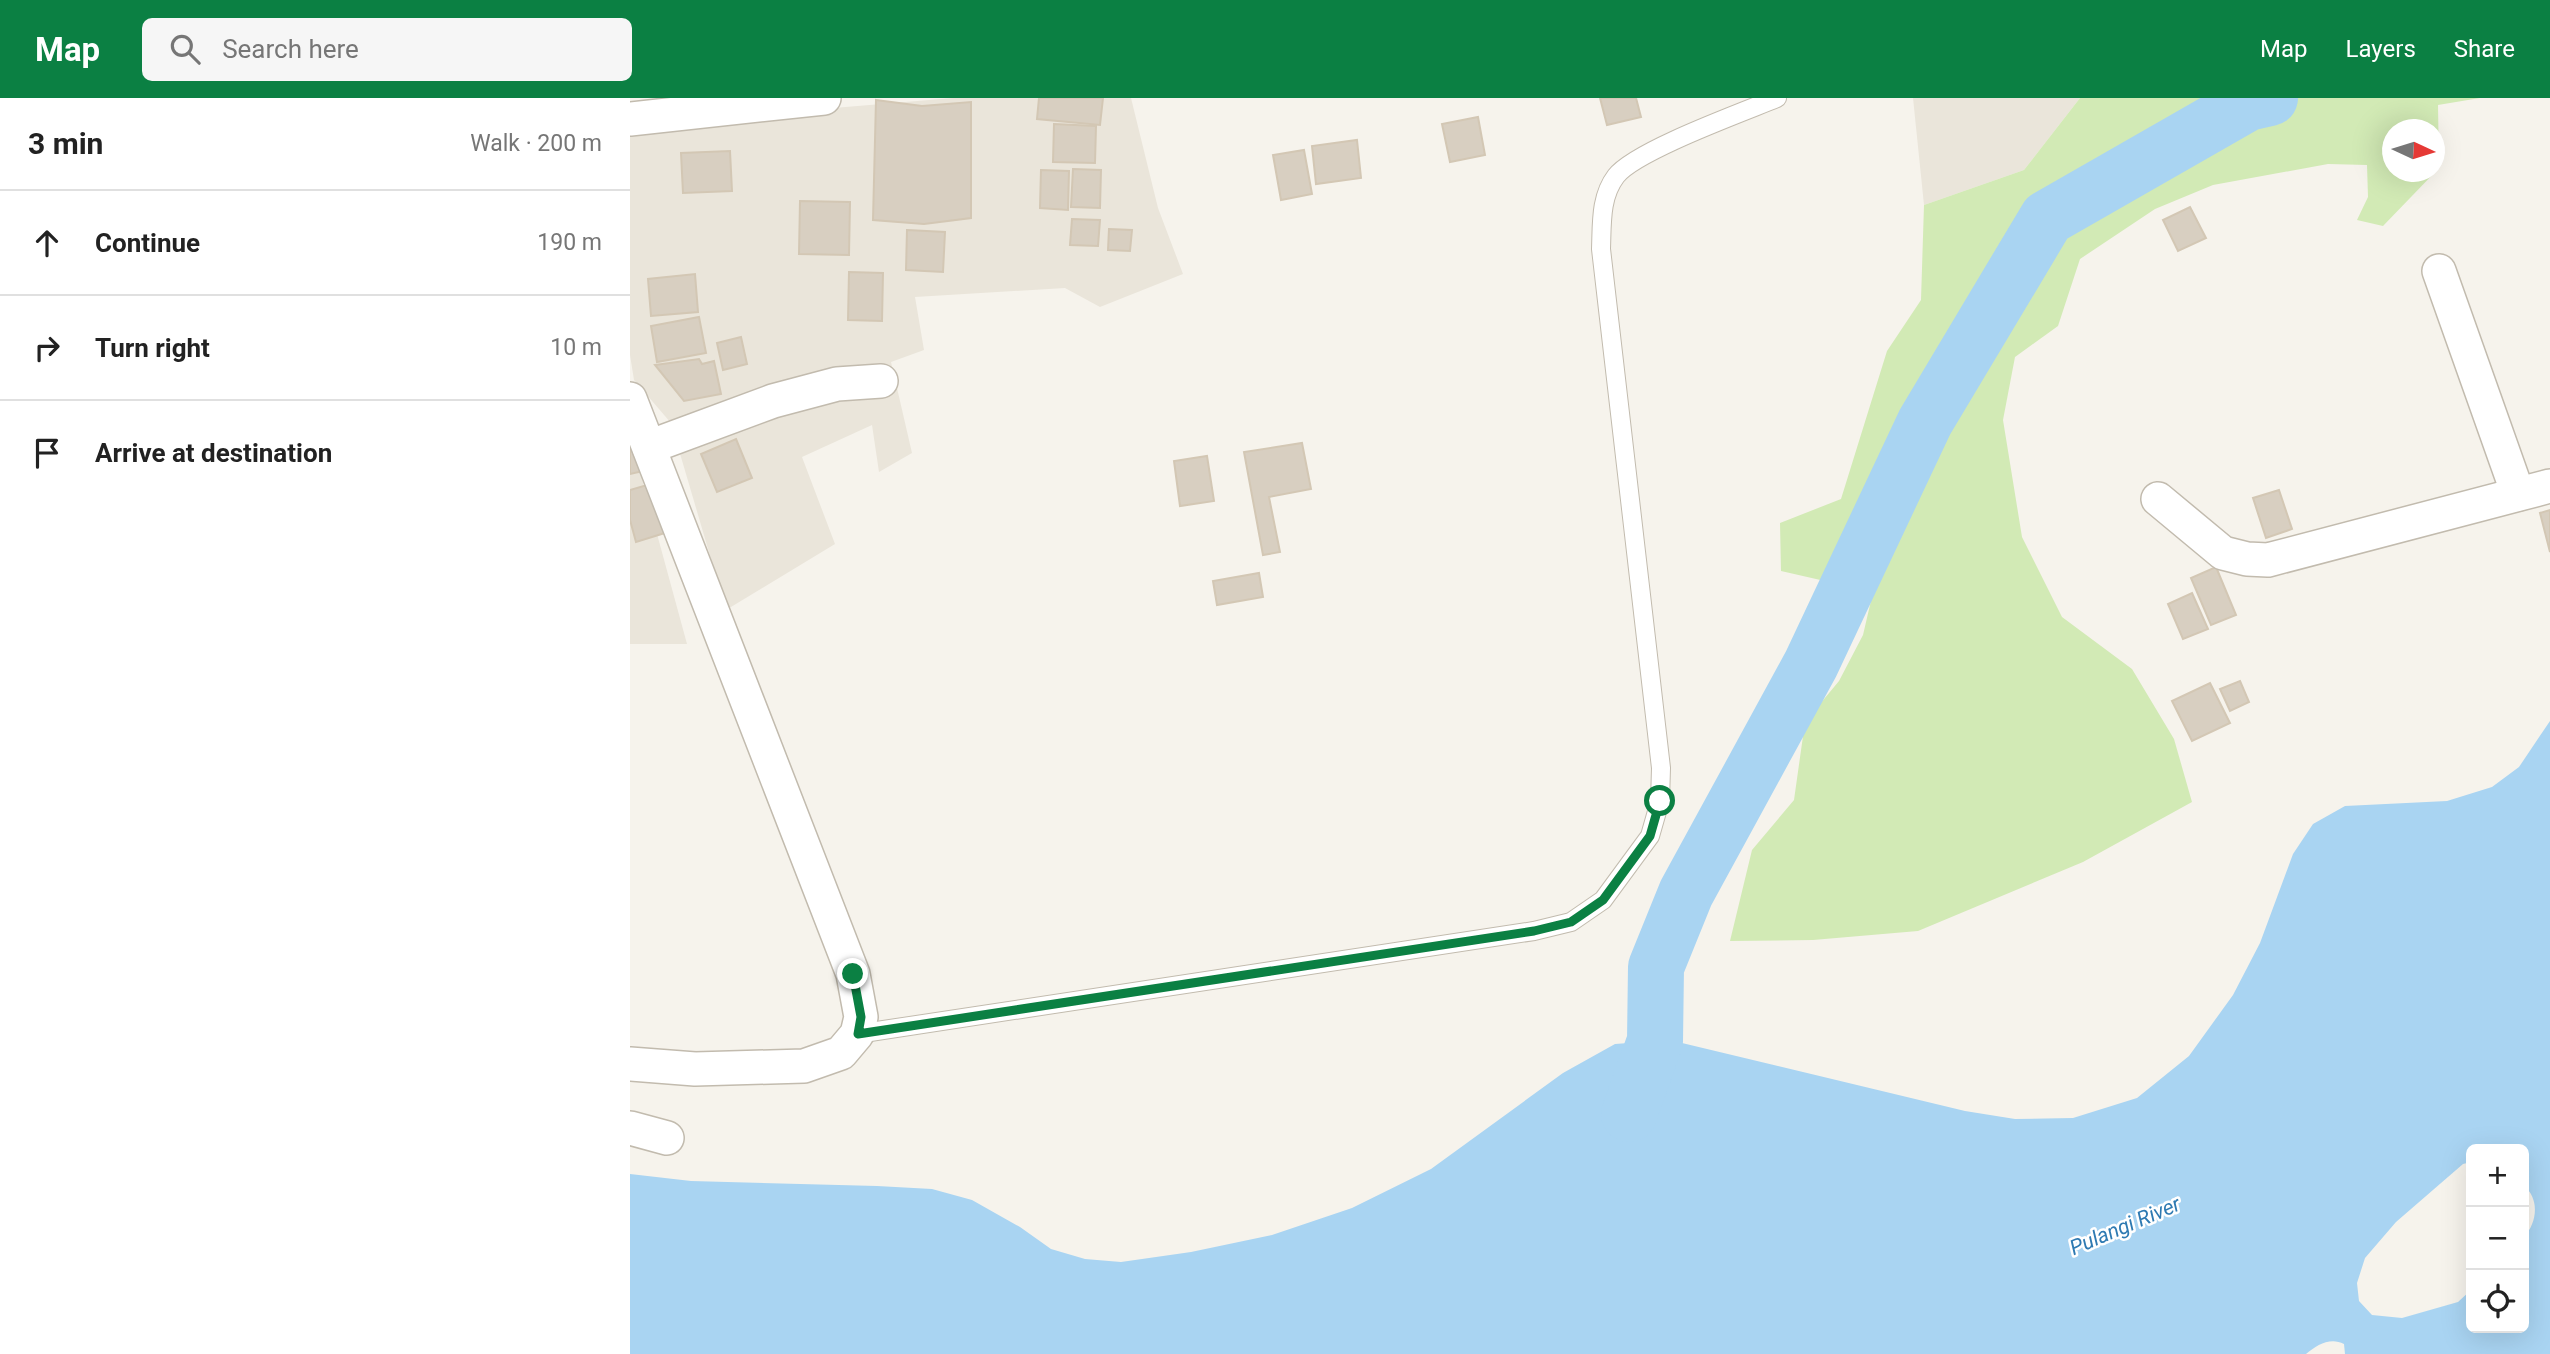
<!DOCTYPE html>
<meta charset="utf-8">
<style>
body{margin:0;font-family:Roboto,sans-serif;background:#f6f6f6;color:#222}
.controls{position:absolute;right:21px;bottom:21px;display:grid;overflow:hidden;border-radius:10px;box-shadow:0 7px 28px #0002}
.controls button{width:63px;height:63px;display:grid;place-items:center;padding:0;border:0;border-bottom:2px solid #e0e0e0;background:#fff;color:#222;font:35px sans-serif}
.compass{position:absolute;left:1752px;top:21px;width:63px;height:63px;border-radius:50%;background:#fff;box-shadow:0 7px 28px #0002;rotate:94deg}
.stop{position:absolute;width:21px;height:21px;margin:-16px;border:5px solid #0b8043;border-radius:50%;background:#fff}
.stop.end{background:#0b8043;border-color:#fff;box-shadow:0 2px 7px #0008}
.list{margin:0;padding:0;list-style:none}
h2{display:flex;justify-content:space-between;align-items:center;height:91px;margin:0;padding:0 28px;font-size:30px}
h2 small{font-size:23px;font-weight:400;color:#767676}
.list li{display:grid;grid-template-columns:46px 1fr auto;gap:21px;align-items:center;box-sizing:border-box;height:105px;padding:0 28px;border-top:2px solid #e0e0e0}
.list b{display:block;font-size:26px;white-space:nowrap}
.list em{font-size:23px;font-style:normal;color:#767676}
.icon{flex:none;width:38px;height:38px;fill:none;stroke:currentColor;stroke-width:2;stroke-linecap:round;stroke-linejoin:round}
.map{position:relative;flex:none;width:1920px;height:1256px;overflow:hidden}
header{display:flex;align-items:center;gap:42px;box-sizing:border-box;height:98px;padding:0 35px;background:#0b8043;color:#fff}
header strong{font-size:33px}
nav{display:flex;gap:38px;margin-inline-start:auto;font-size:24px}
.search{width:490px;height:63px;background:#f6f6f6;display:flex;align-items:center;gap:18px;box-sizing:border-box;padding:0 24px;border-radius:10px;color:#767676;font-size:26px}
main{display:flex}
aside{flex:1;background:#fff}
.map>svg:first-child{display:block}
</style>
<header>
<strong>Map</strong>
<div class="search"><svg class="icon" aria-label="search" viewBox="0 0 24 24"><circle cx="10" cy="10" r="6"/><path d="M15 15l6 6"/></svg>Search here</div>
<nav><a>Map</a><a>Layers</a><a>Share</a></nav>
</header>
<main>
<aside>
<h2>3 min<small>Walk · 200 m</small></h2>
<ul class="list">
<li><svg class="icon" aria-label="ahead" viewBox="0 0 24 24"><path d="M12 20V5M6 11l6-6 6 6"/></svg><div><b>Continue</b></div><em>190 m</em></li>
<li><svg class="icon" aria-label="right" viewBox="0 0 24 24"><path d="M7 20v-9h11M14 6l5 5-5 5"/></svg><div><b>Turn right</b></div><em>10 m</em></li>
<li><svg class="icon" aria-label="arrive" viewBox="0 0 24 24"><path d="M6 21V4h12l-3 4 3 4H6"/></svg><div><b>Arrive at destination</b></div></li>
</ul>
</aside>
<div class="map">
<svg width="1920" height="1256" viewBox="0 0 1920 1256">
<rect width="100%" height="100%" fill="#f6f3ec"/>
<g fill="#eae5da">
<path d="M323,0h178l27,110 25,66 -83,33 -35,-19 -150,9 9,53 -33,12 21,91 -33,19 -7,-47 -70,32 33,87 -109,66 -55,-187 -37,-43 -4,-25v-230z"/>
<path d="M1283,0h167l-56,72 -100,35z"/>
<path d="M0,337l57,209h-57z"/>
</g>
<path fill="#d2eab5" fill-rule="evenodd" d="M1450,0h400l-42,7 1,63 -56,58 -26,-6 11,-23 -1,-32 -39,-1 -115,21 -58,24 -75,50 -22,67 -43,31 -12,63 19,117 40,80 70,52 42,70 18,63 -109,60 -165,69 -105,9 -83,1 22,-91 42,-50 11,-78 34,-41 24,-46 10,-43 -92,-21 -1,-48 61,-24 46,-148 34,-51 3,-95 100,-35zM1762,32h42v42h-42z"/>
<path fill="#a9d4f2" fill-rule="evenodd" d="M1920,623v633h-205l-1,-10c-14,-7 -27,1 -38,10h-1676v-180l61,7 186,5 55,3 40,11 48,27 31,22 34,10 36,3 70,-10 81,-17 80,-27 79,-39 132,-96 52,-29 40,-3 27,2 283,68 50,8 58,-1 64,-20 52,-42 44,-61 27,-52 33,-89 20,-30 32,-18 102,-5 45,-14 27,-20zM1841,1051h53v37c16,13 13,37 0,51v91h-53v-38l-13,12 -56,16 -30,-3 -13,-14 -2,-18 8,-25 31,-36 67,-58 8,-2z"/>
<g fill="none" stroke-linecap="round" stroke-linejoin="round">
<path stroke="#a9d4f2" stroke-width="56" d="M999,1016l26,-73 1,-74 30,-74 125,-229 114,-242 122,-204 201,-115 22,-5"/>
</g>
<g fill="#d8cfc1" stroke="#d3c7b4" stroke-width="2">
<path d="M409,0h64l-3,27 -63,-6z"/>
<path d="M970,0h36l5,19 -34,8z"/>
<path d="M246,2l46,6 49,-4v116l-47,6 -51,-4z"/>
<path d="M848,19l7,38 -35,7 -8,-38z"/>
<path d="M424,26l42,2 -1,37 -42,-1z"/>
<path d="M727,42l4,38 -45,6 -4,-38z"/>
<path d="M674,52l8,44 -31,6 -8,-45z"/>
<path d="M100,53l2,40 -49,2 -2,-40z"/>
<path d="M443,71l28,1 -1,38 -29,-1z"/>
<path d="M411,72l28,1 -1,39 -28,-2z"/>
<path d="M170,103l50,1 -1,53 -50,-1z"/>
<path d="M1560,109l16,31 -28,13 -15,-31z"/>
<path d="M442,121l28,1 -2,26 -28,-1z"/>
<path d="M479,131l23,1 -2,21 -22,-1z"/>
<path d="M277,132l38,2 -2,40 -37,-2z"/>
<path d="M219,174l34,1 -1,48 -34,-1z"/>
<path d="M65,176l3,38 -47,4 -3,-37z"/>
<path d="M69,219l7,36 -49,9 -6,-36z"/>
<path d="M111,239l6,27 -24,6 -6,-27z"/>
<path d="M69,261l3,5 12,-3 7,33 -37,7 -29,-36z"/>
<path d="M0,333l13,40 -13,3z"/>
<path d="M106,341l16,39 -35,14 -16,-38z"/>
<path d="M672,345l9,46 -42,8 11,55 -17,3 -19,-103z"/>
<path d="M577,358l7,45 -34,5 -6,-45z"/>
<path d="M24,385l14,49 -32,10 -6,-22v-30z"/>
<path d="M1649,392l13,39 -26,9 -13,-40z"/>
<path d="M1920,412v42l-10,-39z"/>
<path d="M1586,469l20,48 -25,10 -20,-47z"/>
<path d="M629,475l4,24 -46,8 -4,-24z"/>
<path d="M1562,495l16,36 -25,10 -15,-35z"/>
<path d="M1610,583l9,21 -19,9 -10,-22z"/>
<path d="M1580,585l20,40 -38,18 -20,-40z"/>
</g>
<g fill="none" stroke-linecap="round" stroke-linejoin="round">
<g stroke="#c2bbae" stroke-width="20">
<path id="service" d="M227,936l677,-103 37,-9 32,-22 47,-64 10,-35 1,-33 -60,-519c1,-25 -1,-52 15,-73 19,-25 127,-64 161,-78"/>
</g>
<g stroke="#c2bbae" stroke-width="36">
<g id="minor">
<path d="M0,21l194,-21"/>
<path d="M1809,173l79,223"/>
<path d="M0,301l223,575 8,43 -4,17 -16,19 -37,13 -109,3 -65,-5"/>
<path d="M19,349l124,-46 64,-17 44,-3"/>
<path d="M1528,401l65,54 24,6 21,1 282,-74"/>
<path d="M0,1030l37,10"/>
</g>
</g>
<use href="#service" stroke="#fff" stroke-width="18"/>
<use href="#minor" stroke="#fff" stroke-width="33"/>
</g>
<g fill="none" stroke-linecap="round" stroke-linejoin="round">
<path stroke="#0b8043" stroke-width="9" d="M223,876l8,43 -3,17 676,-103 37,-9 32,-22 47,-64 10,-35"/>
</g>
<g text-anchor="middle" stroke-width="5" stroke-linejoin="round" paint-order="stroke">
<g font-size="21" font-style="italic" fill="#2e7ab2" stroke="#fff">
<text transform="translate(1495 1128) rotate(-23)" y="7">Pulangi River</text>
</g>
</g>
</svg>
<div class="controls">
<button>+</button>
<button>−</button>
<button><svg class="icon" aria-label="locate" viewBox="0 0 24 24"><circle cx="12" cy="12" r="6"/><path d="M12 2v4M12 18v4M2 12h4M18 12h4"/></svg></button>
</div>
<svg class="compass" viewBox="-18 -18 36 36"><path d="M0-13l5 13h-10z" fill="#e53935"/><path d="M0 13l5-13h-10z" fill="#767676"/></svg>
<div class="stop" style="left:1030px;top:703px"></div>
<div class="stop end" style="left:223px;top:876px"></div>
</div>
</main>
